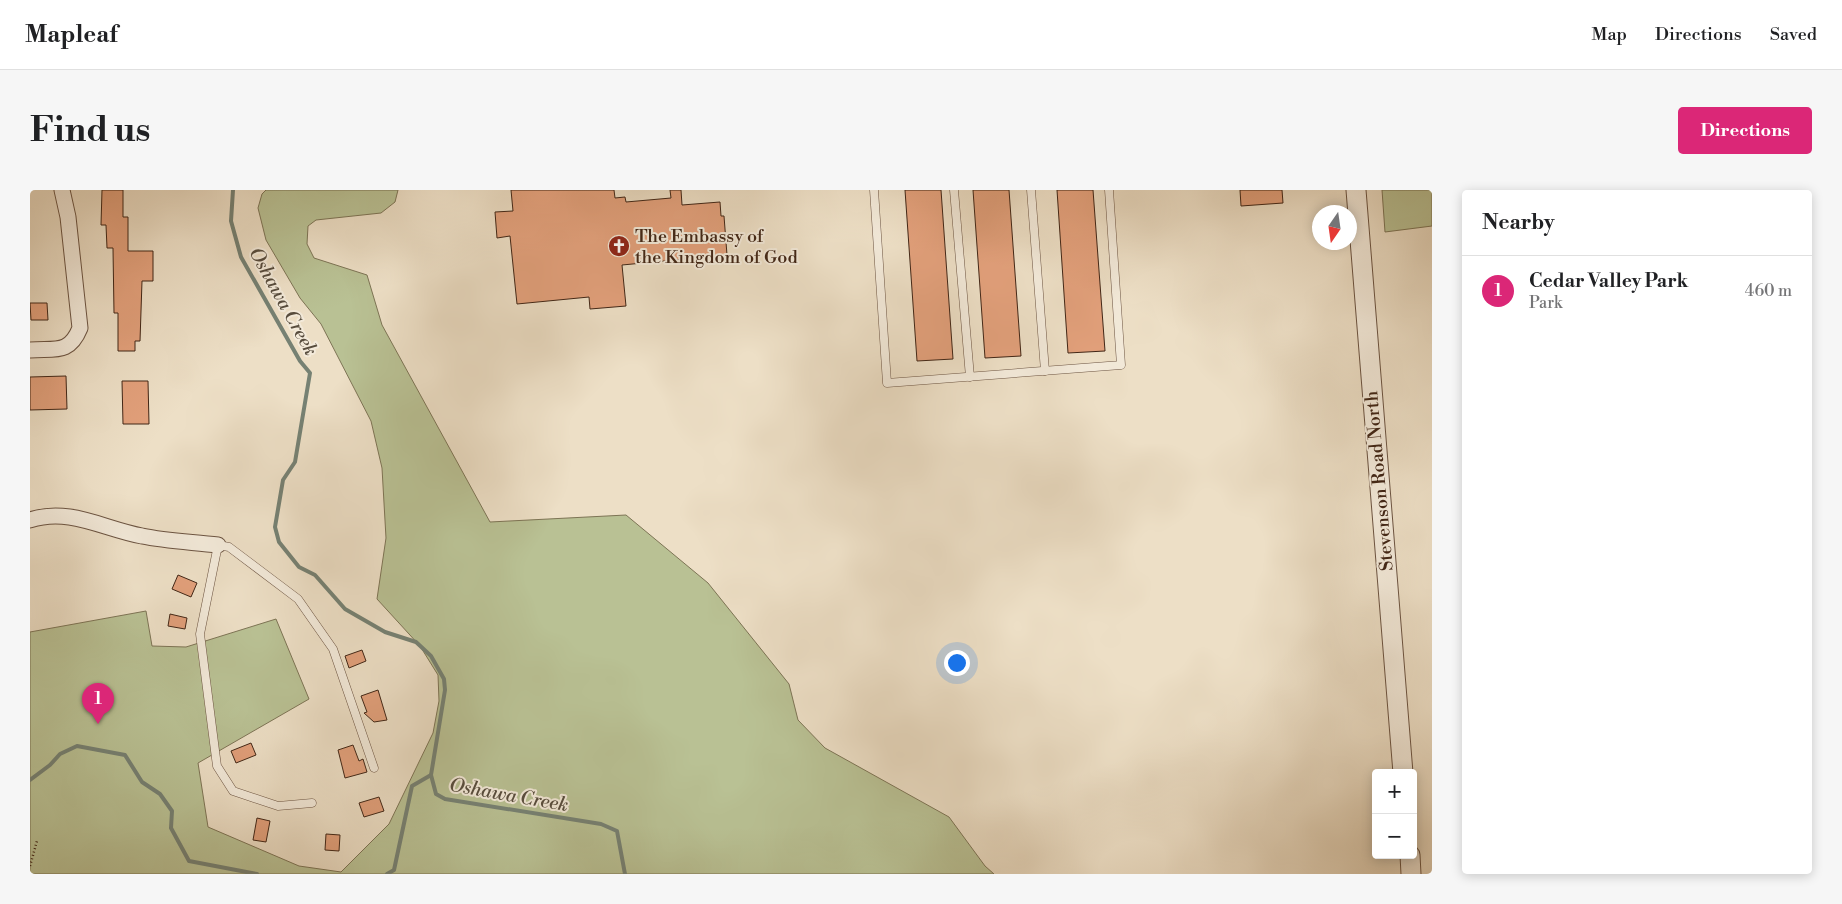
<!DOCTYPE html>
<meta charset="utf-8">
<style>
body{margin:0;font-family:"Libre Bodoni",serif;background:#f6f6f6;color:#202124}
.controls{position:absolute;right:15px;bottom:15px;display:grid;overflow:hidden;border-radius:5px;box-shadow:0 2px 12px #0003}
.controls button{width:45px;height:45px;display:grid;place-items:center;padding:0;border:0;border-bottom:1px solid #e0e0e0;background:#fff;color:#202124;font:25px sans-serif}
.compass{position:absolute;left:1282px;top:15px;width:45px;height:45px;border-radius:50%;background:#fff;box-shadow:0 2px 12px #0003;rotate:193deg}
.you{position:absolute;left:926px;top:472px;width:18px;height:18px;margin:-12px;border:4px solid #fff;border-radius:50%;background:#1a73e8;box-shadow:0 0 0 8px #1a73e833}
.badge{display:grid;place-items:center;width:32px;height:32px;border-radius:50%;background:#db2777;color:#fff;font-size:16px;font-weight:700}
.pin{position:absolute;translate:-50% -41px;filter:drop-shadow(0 1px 2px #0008)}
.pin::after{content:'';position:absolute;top:26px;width:18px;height:15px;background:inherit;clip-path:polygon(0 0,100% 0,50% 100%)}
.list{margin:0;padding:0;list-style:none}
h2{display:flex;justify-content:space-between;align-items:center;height:65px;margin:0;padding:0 20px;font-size:21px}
h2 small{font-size:16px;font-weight:400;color:#757577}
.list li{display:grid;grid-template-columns:32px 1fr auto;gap:15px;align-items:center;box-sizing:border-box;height:70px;padding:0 20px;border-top:1px solid #e0e0e0}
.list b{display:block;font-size:19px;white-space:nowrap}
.list p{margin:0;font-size:16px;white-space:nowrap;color:#757577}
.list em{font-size:16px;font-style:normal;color:#757577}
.map{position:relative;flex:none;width:1402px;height:684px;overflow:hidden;border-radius:5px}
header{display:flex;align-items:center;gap:30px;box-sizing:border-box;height:70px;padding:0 25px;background:#fff;border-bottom:1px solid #e0e0e0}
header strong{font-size:24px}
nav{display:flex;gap:28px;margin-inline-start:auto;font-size:18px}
.intro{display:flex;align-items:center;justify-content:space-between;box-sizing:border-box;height:120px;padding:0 30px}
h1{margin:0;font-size:35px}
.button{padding:12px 22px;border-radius:5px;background:#db2777;color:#fff;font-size:18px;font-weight:700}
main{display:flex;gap:30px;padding:0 30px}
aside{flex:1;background:#fff;border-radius:5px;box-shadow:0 2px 12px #0003}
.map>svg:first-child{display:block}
</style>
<header>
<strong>Mapleaf</strong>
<nav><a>Map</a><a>Directions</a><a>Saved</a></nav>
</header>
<div class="intro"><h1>Find us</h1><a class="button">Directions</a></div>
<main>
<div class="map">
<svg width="1402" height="684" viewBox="0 0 1402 684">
<rect width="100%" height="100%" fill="#eddfc6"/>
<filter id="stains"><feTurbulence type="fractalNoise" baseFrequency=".004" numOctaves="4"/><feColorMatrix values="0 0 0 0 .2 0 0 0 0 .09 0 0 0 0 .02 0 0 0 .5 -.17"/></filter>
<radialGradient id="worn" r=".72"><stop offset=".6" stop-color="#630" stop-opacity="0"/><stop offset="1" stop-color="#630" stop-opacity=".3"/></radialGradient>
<g fill="#b9c194" stroke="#7d7455">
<path d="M236,0h132l-3,12 -14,11 -65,7 -8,6 -1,18 7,14 53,17 15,50 108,197 136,-7 82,68 81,101 9,36 27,28 124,69 36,49 9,8h-964v-242l116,-21 6,35 34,1 90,-28 33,80 -111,64 10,64 91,39 42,6 48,-48 44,-91 6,-32 -1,-26 -18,-29 -43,-47 9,-61 -4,-70 -11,-47 -50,-97 -21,-26 -34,-58 -8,-32 4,-14z"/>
<path d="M1352,0h50v36l-47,6z"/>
</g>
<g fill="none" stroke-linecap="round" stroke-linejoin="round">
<g stroke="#768173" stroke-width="4">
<path d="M203,0l-2,31 10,36 59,104 10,12 -15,89 -12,18 -8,47 4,15 20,25 16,8 30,34 40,23 31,10 15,14 13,23 1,11 -14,85 5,19 9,5 156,25 16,7 8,43"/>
<path d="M0,590l20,-15 10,-11 17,-8 48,9 17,27 18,12 12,17 -1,17 18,33 68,13"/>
<path d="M357,684l7,-4 18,-84 19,-11"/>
</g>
</g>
<g fill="#e2a07b" stroke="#412616">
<path d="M72,0h21v27h5v34h25v30h-11l-2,60h-5v10h-17v-38h-4l-1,-65h-6l-1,-23h-5z"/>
<path d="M481,0h103l1,8 10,-1 1,5 45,-4 -1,-8h11l1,15 38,-3 1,14h3l3,39 -105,10 4,41 -36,3 -1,-12 -72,7 -7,-68 -13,2 -2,-26 18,-1z"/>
<path d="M875,0h36l12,169 -36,2z"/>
<path d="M943,0h36l12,166 -36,2z"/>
<path d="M1027,0h36l12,161 -37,2z"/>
<path d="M1210,0h42l1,13 -42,3z"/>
<path d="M0,113h17l1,17h-17z"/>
<path d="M36,186l1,33 -37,1v-33z"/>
<path d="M92,191h26l1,43h-26z"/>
<path d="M148,385l19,8 -6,14 -19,-8z"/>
<path d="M140,424l17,4 -2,11 -17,-3z"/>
<path d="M332,460l4,11 -17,7 -4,-12z"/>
<path d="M348,500l9,30 -13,2 -10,-9 3,-1 -6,-16z"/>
<path d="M221,553l5,12 -20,8 -5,-12z"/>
<path d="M323,555l6,16 4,-2 4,13 -22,6 -7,-28z"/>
<path d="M349,607l5,14 -20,6 -5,-14z"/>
<path d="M227,628l13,3 -4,21 -13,-2z"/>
<path d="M296,644l14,1 -1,16 -14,-1z"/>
</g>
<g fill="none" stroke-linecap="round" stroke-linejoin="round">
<g stroke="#6c5442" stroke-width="9">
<g id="service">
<path d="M844,0l13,193 234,-18 -12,-175"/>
<path d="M924,0l16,187"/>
<path d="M1001,0l14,181"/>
<path d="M282,613l-34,3 -45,-15 -16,-25 -17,-132 18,-89 11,2 69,52 35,50 41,119"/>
</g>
</g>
<g stroke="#6c5442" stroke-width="17">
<g id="minor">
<path d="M0,160c25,-2 39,5 50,-22l-12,-111 -6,-27"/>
<path d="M0,330c39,-13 74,9 112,16 24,5 51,6 76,9"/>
</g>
</g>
<g stroke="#6c5442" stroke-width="21">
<g id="tertiary">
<path d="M1326,0l47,583"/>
<path d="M1380,665l1,19"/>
</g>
</g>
<path stroke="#412616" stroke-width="2.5" stroke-dasharray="1 2.5" stroke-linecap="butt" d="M0,676l7,-25"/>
<use href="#service" stroke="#f3eada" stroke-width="8"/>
<use href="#minor" stroke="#f3eada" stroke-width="15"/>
<use href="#tertiary" stroke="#f3eada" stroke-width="19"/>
</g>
<defs>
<g id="church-disc" transform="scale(1.125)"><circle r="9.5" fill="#8f2418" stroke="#f3eada"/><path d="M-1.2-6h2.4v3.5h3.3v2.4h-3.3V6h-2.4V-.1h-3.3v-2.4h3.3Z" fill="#fff"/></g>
</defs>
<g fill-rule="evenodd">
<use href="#church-disc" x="589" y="56"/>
</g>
<g text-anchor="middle" stroke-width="4" stroke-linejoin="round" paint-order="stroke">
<g font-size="18" fill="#412616" stroke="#f3eada" text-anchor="start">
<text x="605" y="52">The Embassy of<tspan x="605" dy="21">the Kingdom of God</tspan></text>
</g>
<g font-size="18" fill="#412616" stroke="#f3eada">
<text transform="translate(1349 291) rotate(-95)" y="6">Stevenson Road North</text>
</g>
<g font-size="19" font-style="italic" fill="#574c3d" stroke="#f3eada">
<text transform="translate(254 111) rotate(61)" y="7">Oshawa Creek</text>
<text transform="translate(479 604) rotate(10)" y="7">Oshawa Creek</text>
</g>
</g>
<rect width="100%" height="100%" filter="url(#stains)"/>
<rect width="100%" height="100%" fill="url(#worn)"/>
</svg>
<div class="controls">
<button>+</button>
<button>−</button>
</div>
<svg class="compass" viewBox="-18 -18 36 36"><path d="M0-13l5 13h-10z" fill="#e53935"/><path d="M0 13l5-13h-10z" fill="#757577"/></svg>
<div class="you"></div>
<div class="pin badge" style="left:68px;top:534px">1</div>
</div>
<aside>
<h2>Nearby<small></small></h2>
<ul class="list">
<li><span class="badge">1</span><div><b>Cedar Valley Park</b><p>Park</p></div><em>460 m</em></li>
</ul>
</aside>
</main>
